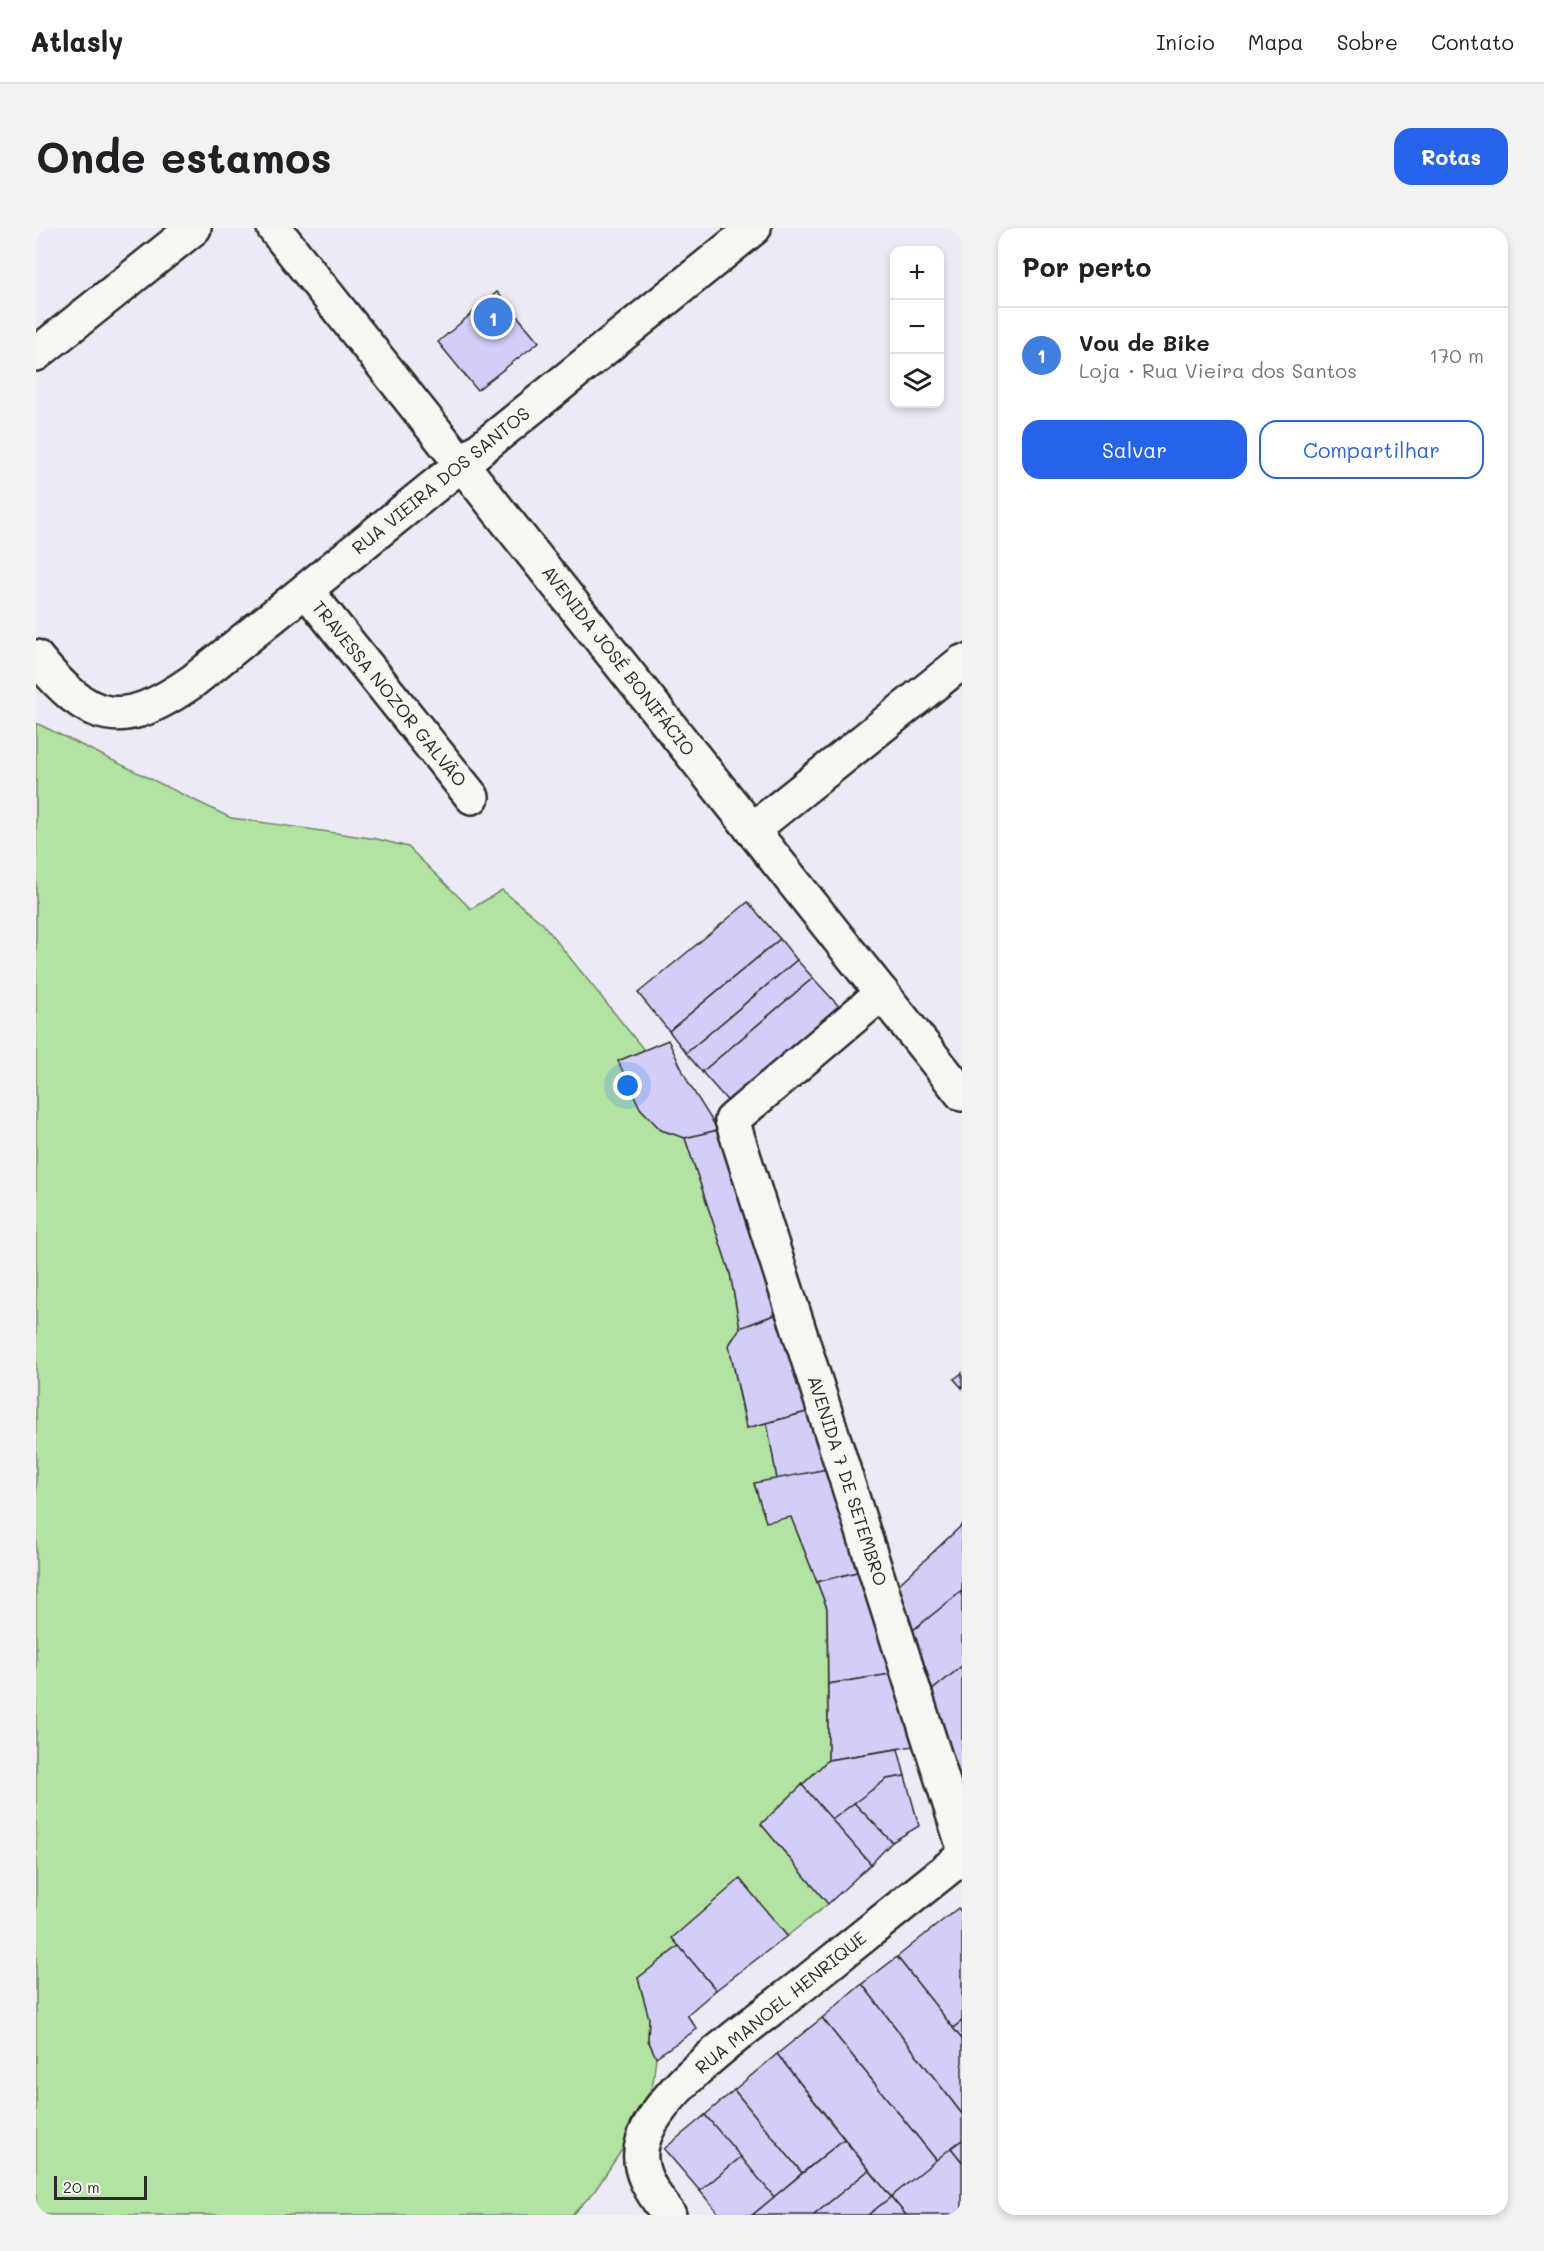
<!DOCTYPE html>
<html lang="pt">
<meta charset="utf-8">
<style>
body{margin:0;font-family:Mali,sans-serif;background:#f2f2f2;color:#202124}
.controls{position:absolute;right:18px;top:18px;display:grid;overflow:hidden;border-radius:12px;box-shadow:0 3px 9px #0003}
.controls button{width:54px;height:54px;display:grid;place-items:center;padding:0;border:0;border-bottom:2px solid #e0e0e0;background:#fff;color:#202124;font:30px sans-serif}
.scale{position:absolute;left:18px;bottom:15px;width:93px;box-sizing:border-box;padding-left:6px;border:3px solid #2b2b2b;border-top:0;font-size:16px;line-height:21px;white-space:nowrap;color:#2b2b2b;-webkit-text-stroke:4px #f6f6f2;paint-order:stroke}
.you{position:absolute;left:592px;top:858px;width:21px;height:21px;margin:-15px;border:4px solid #fff;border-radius:50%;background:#1a73e8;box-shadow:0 0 0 9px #1a73e833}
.badge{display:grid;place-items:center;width:39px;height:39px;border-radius:50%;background:#2563eb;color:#fff;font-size:20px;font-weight:700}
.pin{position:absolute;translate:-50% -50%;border:3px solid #fff;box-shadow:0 2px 6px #0006}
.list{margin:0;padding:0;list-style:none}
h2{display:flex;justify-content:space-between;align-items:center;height:78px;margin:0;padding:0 24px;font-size:26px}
h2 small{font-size:20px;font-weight:400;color:#757577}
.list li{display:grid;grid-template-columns:39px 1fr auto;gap:18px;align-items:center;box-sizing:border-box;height:96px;padding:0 24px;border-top:2px solid #e0e0e0}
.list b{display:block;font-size:22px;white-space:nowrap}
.list p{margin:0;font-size:20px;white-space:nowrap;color:#757577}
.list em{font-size:20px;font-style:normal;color:#757577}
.actions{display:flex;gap:12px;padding:18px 24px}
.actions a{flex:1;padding:14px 0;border:2px solid #2563eb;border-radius:18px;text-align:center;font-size:21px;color:#2563eb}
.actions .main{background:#2563eb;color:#fff}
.icon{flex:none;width:33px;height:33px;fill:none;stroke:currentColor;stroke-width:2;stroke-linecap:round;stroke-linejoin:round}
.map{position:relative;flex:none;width:926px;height:1987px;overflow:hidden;border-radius:18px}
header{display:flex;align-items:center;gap:36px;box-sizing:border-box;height:84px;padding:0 30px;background:#fff;border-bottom:2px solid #e0e0e0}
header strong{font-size:28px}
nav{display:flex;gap:33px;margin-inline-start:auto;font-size:21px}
.intro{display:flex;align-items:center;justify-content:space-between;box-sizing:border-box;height:144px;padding:0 36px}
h1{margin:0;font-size:42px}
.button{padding:15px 27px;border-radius:18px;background:#2563eb;color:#fff;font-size:21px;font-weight:700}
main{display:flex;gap:36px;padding:0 36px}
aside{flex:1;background:#fff;border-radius:18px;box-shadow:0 3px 9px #0003}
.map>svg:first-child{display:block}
</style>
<header>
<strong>Atlasly</strong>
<nav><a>Início</a><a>Mapa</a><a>Sobre</a><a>Contato</a></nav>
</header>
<div class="intro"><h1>Onde estamos</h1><a class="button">Rotas</a></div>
<main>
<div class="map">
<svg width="926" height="1987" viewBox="0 0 926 1987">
<rect width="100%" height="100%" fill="#eceaf4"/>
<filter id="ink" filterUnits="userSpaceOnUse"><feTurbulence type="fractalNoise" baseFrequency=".0167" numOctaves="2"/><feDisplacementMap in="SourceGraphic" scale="12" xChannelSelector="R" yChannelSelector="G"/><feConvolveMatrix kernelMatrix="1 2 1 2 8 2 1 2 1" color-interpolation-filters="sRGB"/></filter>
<g filter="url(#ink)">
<path fill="#b2e3a2" stroke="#6e8766" stroke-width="1.5" d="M0,495l195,95 146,21 31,8 63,62 31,-19 40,33 102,127 17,80 24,8 45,135 10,55 -11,17 17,83 21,-5 10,56 -23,5 12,37 25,-4 36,91 1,152 -67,64 67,80 -41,32 -47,-56 -61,66 -41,32 11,40 -1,22 8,17 -3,26 -18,47 -41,62 -22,23h-536z"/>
<g fill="#d3cef7" stroke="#2b2b2b" stroke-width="1.5">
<path d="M461,64l42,50 -62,48 -39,-48z"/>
<path d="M712,674l32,37 -111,92 -31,-38z"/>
<path d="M744,711l17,21 -111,93 -17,-22z"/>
<path d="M761,732l16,18 -111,94 -16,-19z"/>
<path d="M777,750l34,37 -115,91 -30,-34z"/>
<path d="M632,812l21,44 29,46 -33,8 -24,-8 -21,-22 -22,-47z"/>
<path d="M682,902l61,183 -39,15 -10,-55 -45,-135z"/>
<path d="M744,1085l34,97 -67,18 -18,-83 11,-17z"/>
<path d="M926,1145v15l-8,-9z"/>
<path d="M778,1182l19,58 -56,11 -10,-56z"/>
<path d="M797,1240l28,103 -44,11 -26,-65 -25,5 -12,-39z"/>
<path d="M926,1297v66l-50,40 -16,-44z"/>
<path d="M825,1343l30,103 -63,10 -1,-76 -10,-26z"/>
<path d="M926,1363v75l-32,26 -18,-61z"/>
<path d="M926,1438v116l-32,-90z"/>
<path d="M855,1446l23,72 -86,14v-76z"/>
<path d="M862,1521l7,27 -18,3 -55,41 -30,-35 26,-25z"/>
<path d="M869,1548l14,50 -27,16 -38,-39 33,-24z"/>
<path d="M766,1557l69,79 -43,40 -67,-80z"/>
<path d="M818,1575l38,39 -21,22 -39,-44z"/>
<path d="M704,1651l47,57 -71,54 -44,-52z"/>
<path d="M922,1680l4,5v108l-9,7 -56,-71z"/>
<path d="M643,1718l37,44 -29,25 10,14 -41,28 -8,-17 1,-22 -11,-40z"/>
<path d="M861,1729l65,82v75l-100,-130z"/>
<path d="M826,1756l100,130v26l-25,21 -115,-143z"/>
<path d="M786,1790l115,143 -46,36 -114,-143z"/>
<path d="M926,1793v18l-9,-11z"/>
<path d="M741,1826l67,85 -42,34 -68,-83z"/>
<path d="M698,1862l68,83 -28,24 -69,-82z"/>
<path d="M669,1887l36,42 -41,34 -36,-42z"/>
<path d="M808,1911l25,31 -55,45h-62z"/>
<path d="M926,1912v22l-11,-14z"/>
<path d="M915,1920l11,14v53h-56l-15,-18z"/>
<path d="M705,1929l33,40 -22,18h-32l-20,-24z"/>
<path d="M833,1942l22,27 -23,18h-54z"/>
<path d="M855,1969l15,18h-38z"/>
</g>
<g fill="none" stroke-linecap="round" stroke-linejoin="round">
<g stroke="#2b2b2b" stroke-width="38">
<g id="minor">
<path d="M238,0l688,866"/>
<path d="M0,126l158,-126"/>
<path d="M270,362l166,207"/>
<path d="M716,602l210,-168"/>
<path d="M846,765l-150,127 230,722"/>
<path d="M633,1987c-16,-21 -35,-46 -26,-74 15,-54 118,-123 162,-158 52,-42 105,-84 157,-126"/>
</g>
</g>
<g stroke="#2b2b2b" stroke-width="38">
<path id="major" d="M0,429c54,67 86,74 157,24l561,-453"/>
</g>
<use href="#minor" stroke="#f6f6f2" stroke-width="33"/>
<use href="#major" stroke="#f6f6f2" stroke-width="33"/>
</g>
</g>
<g text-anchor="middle" stroke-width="4.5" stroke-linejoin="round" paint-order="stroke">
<g font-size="18" fill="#2b2b2b" stroke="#f6f6f2">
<text transform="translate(405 253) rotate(-39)" y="6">RUA VIEIRA DOS SANTOS</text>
<text transform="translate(582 433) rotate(52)" y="6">AVENIDA JOSÉ BONIFÁCIO</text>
<text transform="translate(353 466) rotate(51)" y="6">TRAVESSA NOZOR GALVÃO</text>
<text transform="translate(811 1253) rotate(72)" y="6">AVENIDA 7 DE SETEMBRO</text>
<text transform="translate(745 1775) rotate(-39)" y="6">RUA MANOEL HENRIQUE</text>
</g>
</g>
</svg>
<div class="controls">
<button>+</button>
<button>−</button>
<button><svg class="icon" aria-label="layers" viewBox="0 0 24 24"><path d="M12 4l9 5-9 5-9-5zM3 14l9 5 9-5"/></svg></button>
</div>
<div class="scale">20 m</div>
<div class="you"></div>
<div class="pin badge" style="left:457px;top:89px;background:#3f7fe0">1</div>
</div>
<aside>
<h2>Por perto<small></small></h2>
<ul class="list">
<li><span class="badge" style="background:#3f7fe0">1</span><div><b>Vou de Bike</b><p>Loja · Rua Vieira dos Santos</p></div><em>170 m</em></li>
</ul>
<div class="actions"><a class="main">Salvar</a><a>Compartilhar</a></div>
</aside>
</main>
